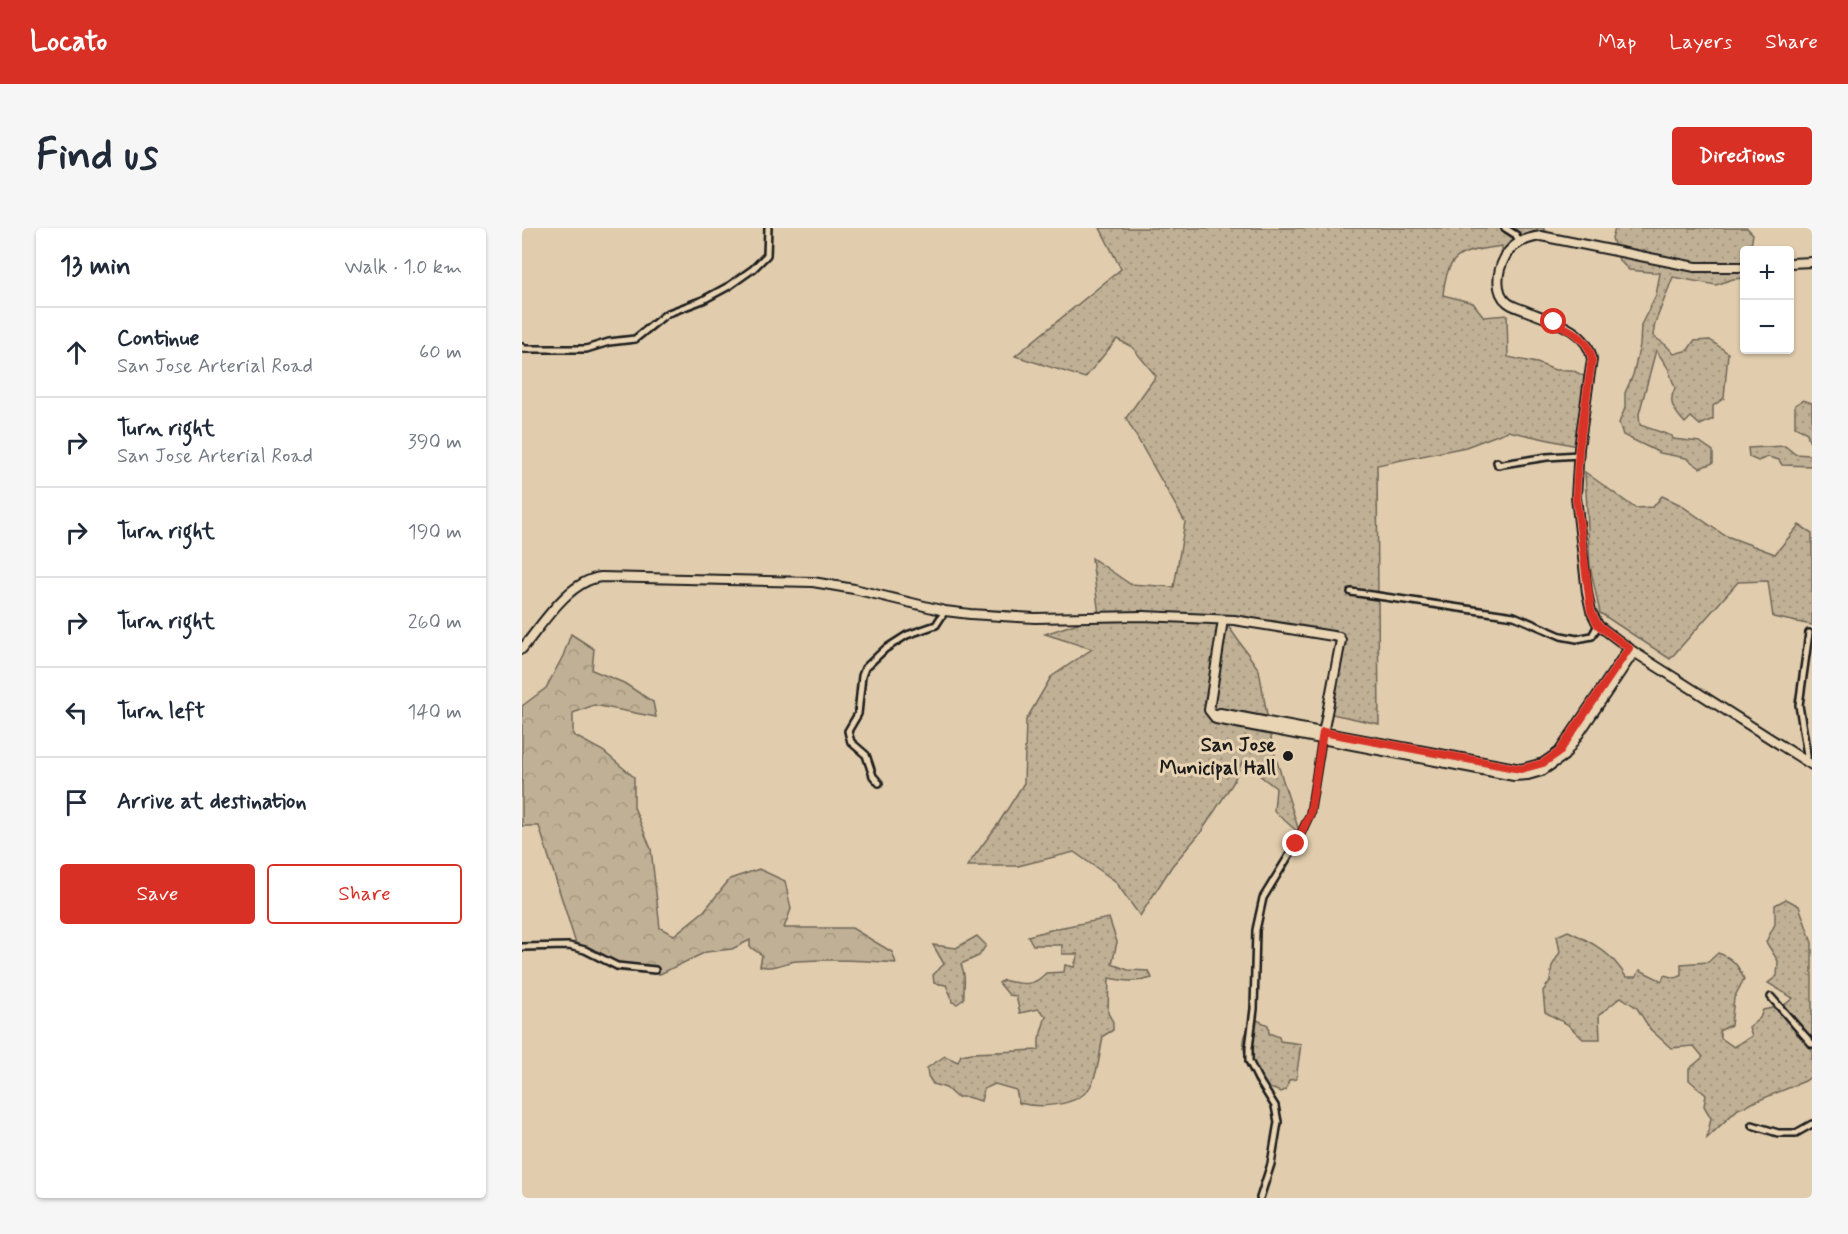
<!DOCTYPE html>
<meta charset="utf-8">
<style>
body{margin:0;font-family:Mynerve,sans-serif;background:#f6f6f7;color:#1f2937}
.controls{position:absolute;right:18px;top:18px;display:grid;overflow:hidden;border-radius:6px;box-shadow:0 2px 4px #0004}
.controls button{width:54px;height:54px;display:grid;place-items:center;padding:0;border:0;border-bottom:2px solid #e0e1e3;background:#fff;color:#1f2937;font:30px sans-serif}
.stop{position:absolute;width:18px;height:18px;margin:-14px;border:4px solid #d93025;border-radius:50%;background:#fff}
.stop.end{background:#d93025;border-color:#fff;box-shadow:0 2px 6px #0008}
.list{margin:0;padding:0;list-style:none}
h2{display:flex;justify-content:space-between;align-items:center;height:78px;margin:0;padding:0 24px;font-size:26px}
h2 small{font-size:20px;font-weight:400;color:#747a83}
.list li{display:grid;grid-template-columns:39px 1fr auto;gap:18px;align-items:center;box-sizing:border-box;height:90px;padding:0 24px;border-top:2px solid #e0e1e3}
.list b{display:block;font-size:22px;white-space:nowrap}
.list p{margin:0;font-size:20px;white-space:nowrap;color:#747a83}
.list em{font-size:20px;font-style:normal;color:#747a83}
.actions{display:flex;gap:12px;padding:18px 24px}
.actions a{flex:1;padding:14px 0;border:2px solid #d93025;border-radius:6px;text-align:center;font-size:21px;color:#d93025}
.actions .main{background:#d93025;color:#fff}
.icon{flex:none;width:33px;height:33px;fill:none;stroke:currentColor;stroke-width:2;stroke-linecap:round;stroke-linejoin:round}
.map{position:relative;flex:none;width:1290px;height:970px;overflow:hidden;border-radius:6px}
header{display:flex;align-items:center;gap:36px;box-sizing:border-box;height:84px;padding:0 30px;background:#d93025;color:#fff}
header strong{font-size:28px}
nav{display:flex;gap:33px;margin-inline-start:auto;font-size:21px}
.intro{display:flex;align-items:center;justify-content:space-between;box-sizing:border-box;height:144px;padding:0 36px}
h1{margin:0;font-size:42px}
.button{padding:15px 27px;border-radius:6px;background:#d93025;color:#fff;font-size:21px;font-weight:700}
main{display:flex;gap:36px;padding:0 36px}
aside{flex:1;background:#fff;border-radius:6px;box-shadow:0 2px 4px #0004}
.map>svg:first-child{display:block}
</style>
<header>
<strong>Locato</strong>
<nav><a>Map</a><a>Layers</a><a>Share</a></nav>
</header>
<div class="intro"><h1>Find us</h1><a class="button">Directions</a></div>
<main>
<aside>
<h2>13 min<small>Walk · 1.0 km</small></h2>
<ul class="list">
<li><svg class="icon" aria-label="ahead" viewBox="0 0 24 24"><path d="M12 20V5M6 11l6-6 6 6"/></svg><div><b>Continue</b><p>San Jose Arterial Road</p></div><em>60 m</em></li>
<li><svg class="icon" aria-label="right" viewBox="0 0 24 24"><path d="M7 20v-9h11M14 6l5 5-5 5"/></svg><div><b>Turn right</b><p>San Jose Arterial Road</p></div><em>390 m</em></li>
<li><svg class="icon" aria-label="right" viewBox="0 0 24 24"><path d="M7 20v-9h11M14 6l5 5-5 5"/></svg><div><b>Turn right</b></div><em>190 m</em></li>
<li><svg class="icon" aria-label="right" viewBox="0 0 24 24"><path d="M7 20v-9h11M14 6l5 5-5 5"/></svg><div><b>Turn right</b></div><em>260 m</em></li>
<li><svg class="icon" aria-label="left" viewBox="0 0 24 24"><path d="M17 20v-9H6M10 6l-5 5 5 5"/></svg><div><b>Turn left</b></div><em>140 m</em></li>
<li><svg class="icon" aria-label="arrive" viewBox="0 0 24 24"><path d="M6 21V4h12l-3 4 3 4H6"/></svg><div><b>Arrive at destination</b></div></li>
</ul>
<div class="actions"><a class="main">Save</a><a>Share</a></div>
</aside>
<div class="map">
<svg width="1290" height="970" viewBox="0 0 1290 970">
<defs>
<pattern id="grass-dots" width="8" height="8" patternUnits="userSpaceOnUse" patternTransform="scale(1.5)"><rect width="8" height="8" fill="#c0b095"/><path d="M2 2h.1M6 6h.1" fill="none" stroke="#a49780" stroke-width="1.8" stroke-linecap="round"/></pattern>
<pattern id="forest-crowns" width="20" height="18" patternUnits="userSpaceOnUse" patternTransform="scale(1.5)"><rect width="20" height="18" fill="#c0b095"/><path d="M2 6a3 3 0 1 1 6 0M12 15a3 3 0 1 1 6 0" fill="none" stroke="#a49780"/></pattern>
</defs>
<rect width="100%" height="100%" fill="#e1cdad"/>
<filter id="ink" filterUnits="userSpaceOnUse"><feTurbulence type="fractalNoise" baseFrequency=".0167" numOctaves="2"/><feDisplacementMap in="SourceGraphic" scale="12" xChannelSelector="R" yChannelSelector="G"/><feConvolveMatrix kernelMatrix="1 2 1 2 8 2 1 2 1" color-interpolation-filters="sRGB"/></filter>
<g filter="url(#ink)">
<g fill="url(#grass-dots)" stroke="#6e6658" stroke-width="1.5">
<path d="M578,0h444v8l-25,6 -17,20v-16c-40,6 -55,5 -59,49l30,8 11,14 23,-2 1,42 29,6 18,7h17l12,6 -7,70 -69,-15 -42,16 -89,18 2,259 -52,-11 13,-73 -116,-20 35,50 14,79 27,85 -26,-23 2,-23 -34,-26 -9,21 -32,49 -29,34 -32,50 -25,-35 -41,-29 -56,14h-51l31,-42 26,-41 2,-63 25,-43 41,-28 -47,-15 54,-18 -7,-58 38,26 44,3 11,-65 -59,-104 30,-42 -24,-29 -15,-8 -32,39 -70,-22 106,-87z"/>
<path d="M1093,0h132l6,6 -2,12 11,4h-18v28l-11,1 -17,6 -43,-8 -18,46 -2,13 13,9 8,9 14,-4 6,-9 16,-1 18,13 -4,45 -11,8v13l-13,6 -9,-8 -6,6c-10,-11 -18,-20 -10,-35l-7,-20 -12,-18 -17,64 1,11 32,11 1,3 27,3 13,9v12l-13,5 -14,-10 -26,-5 -37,-18 -4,-12 6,-15v-15l8,-18 7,-30 1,-20 15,-30 4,-22 -31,-3 -10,-10 -7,-22z"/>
<path d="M1281,172l9,3v42l-3,-4 -2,-8 -12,-6v-22z"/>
<path d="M1263,218l10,8 15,1 2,-2v13l-30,-1 -3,-5 -11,-3 -10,4 -9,-4 -1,-9z"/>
<path d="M1063,244l50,36 18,-1 9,-11 17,8 45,31 51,19 24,-29 13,8v92l-39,-8 -5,-36 -30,1 -68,77 -70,-46 -10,-47z"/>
<path d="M1264,671l13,7 13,37v133l-7,5 -67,28 -31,29 4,-20 -7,-12 2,-11 -17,-15v-11l14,-12 -9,-11 -23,2 -21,-19 -13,-21 -16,-11 -22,18 1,24h-17l-16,-15 -22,-12 -2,-21 7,-10 2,-15 8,-14 -3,-16 11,-5c24,11 44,22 58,46h10l4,-7 22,11 2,-6 11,3 6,-2v-12l27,-2 10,-9c15,5 20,12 26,26l-10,19 -3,27 -12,6 2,7 13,9 18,-11 -3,-9 11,-9 3,-8 20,-4 10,-8 -25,-15 9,-7 1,-15 -12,-19 9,-18v-19z"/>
<path d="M587,690l8,24 -5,22 16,6 21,1 3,7c-15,5 -28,3 -43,0l-1,35 5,9v8l-10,6c-3,17 -5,37 -13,51 -12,20 -52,21 -71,16l-3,-13 -21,-6 -11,5 -3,12 -14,-4h-11l-10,-9 -13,-4 -5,-8 -1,-8 18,-12 13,6 3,-7 11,-2 67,-3v-11l7,-23 -8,-7 -18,4 -4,-17 -7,-1 -10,-12 4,-3c18,4 29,8 43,-7l18,-1 1,-7 9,2 4,-13h-16v-9h-29l-5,-9 30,-8z"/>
<path d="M455,708l9,9 -7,11 -18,8c6,15 2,20 3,35l-7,5 -5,-2 -1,-6 -5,-11 -12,-2 -1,-8 11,-11 -11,-19 23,3z"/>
<path d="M735,792l11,5 1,8 10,4 1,4 21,3 -5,35 -7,1 -3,10 -5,2 -26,-9c-9,-21 -21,-47 2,-63z"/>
</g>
<path fill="url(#forest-crowns)" stroke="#6e6658" stroke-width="1.5" d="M49,406l23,15 -2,21 32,13 29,19 3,15 -62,-12 -21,8v22l30,16 31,26v30l17,42 9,79 14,7 30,-24 26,-32 29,-10 26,12 6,28 -7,19h68l40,24 4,11c-33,-3 -66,-4 -99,-2 -14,1 -23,9 -37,5l2,-11 -12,-8v-7l-18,9 -26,3 -46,22 -43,-3 -41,-27 -37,-118h-17v-120l24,-18 17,-32z"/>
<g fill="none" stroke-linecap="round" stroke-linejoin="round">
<g stroke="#1c1c1c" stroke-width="10">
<g id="street">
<path d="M983,0l11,7 3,7"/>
<path d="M0,119l2,2h62l23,-7 26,-3 31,-25 37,-14 26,-14 24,-17 14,-14 1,-27"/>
<path d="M975,234l1,3 5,-1 44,-7 32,-2"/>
<path d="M829,364l163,24 47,20 16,3 15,-3 6,-11"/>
<path d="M1282,532l3,-5 -8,-50 10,-72"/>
<path d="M357,555l-6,-7 -7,-21 -15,-13 -2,-7 -1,-4 10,-17 4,-38 3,-8 20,-19 22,-14 29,-10 9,-14"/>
<path d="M0,719l47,-1 16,4 32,16 38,4"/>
<path d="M1249,769l41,47"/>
<path d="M1230,897l26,8h18l16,-9"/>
<path d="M738,970l11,-34 7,-42 -3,-16 -17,-27 -9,-18v-13l5,-39 2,-79 7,-32 33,-54 14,-30 12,-75"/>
</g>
</g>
<g stroke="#1c1c1c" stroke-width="12">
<g id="secondary">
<path d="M1268,35l22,-1"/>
<path d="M1222,39h-49l-154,-31c-15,2 -30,8 -37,23 -7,13 -9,33 3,43 4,4 12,6 17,8 24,10 63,18 68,49l-13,89 -3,49 11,96 4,18 7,14 36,27 178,113"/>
<path d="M701,392l-14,90 7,9 298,57 14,-1 14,-4 22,-15 70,-104"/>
<path d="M0,421c20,-24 46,-68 79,-72l212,5 41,7 91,22 25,3 65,4 108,-2 91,4 105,17 2,3 -19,99"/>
<path d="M692,487l6,-2 301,56 22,-6 16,-11 70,-104"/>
</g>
</g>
<use href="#street" stroke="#e9d4b3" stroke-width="5"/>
<use href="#secondary" stroke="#e9d4b3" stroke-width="8"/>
</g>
</g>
<g fill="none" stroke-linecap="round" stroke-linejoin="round" filter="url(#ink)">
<path stroke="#d93025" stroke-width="8" d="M774,616l14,-30 13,-82 198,37 22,-6 16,-11 70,-104 -31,-23 -7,-14 -15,-114 3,-49 13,-89c-3,-21 -21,-28 -38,-37"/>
</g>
<circle fill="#1c1c1c" stroke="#e9d4b3" stroke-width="2" cx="766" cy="528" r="6"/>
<g text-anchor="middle" stroke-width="6" stroke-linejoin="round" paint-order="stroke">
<g font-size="20" font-weight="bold" fill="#1c1c1c" stroke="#e9d4b3" text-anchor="end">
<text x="754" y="523">San Jose<tspan x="754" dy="23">Municipal Hall</tspan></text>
</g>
</g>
</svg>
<div class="controls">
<button>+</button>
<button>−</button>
</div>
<div class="stop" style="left:1032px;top:94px"></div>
<div class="stop end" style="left:774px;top:616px"></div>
</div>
</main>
